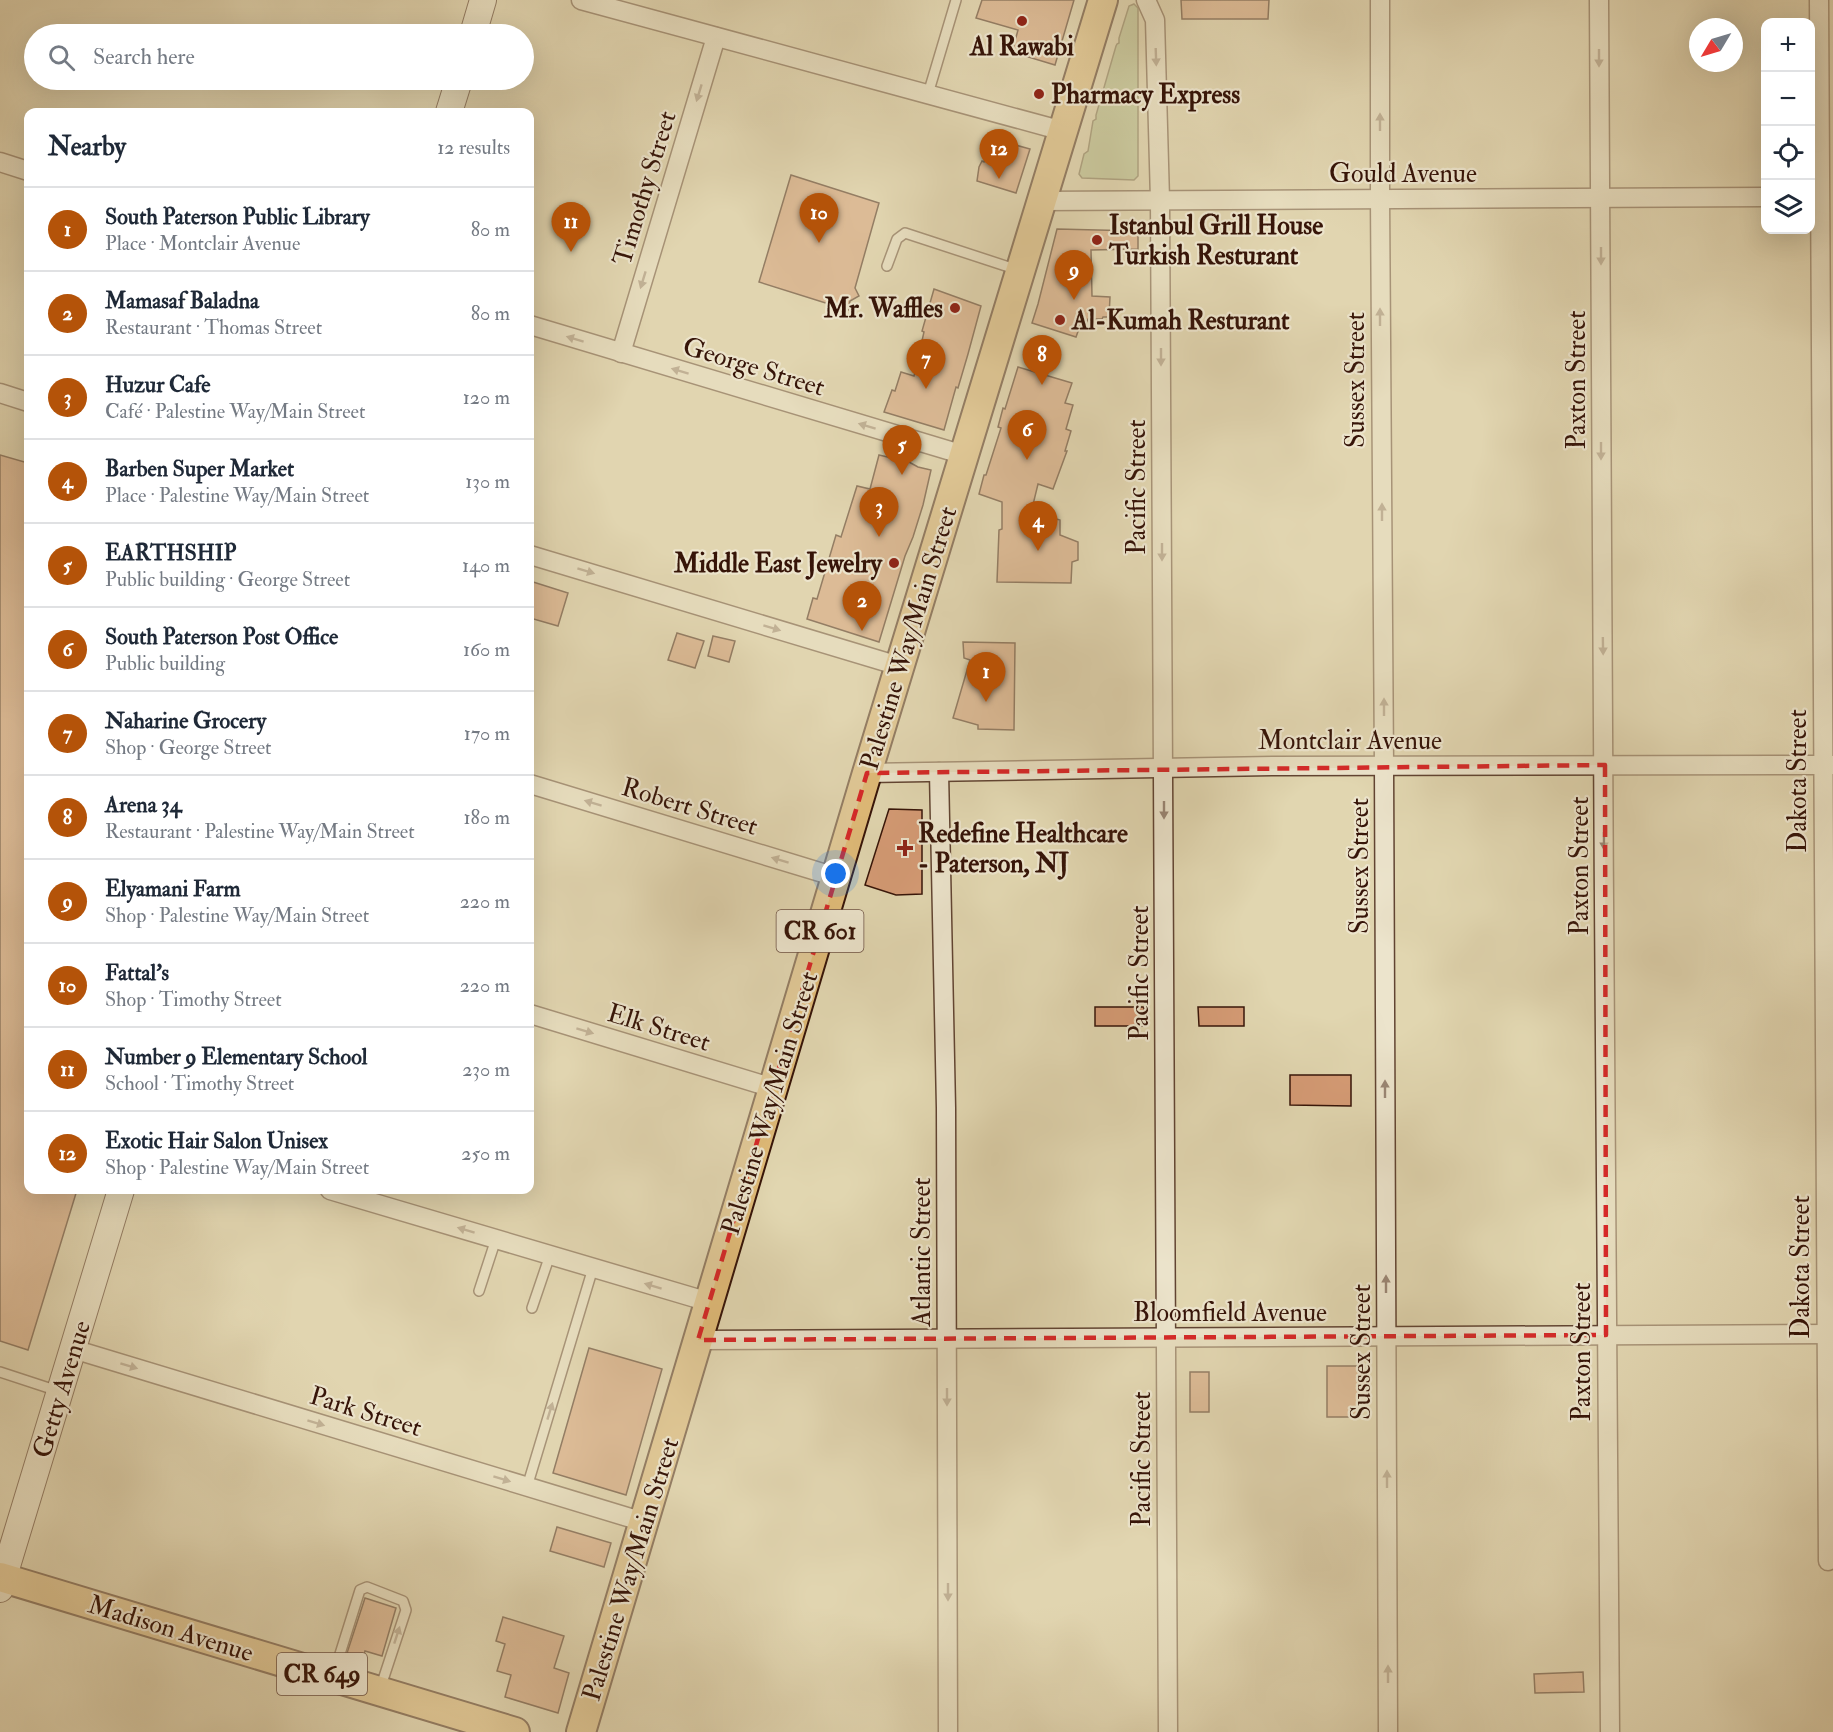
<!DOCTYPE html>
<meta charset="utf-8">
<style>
body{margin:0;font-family:"IM FELL Double Pica",serif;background:#f2f2f3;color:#1f2937}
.controls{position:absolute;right:18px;top:18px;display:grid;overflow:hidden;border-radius:12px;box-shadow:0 6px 24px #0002}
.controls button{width:54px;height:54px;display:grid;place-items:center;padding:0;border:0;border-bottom:2px solid #e0e1e3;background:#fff;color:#1f2937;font:30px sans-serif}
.compass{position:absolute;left:1689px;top:18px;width:54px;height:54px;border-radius:50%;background:#fff;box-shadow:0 6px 24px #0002;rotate:232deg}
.you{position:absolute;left:836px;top:874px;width:21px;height:21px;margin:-15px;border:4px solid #fff;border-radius:50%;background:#1a73e8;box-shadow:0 0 0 9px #1a73e833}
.badge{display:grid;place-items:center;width:39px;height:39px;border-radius:50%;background:#b45309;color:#fff;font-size:20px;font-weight:700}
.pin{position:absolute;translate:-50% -50px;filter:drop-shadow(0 2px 3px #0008)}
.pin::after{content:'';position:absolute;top:32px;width:21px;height:18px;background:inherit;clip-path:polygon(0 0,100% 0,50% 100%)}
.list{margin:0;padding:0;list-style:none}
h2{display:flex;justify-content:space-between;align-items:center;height:78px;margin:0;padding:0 24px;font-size:26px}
h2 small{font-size:20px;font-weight:400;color:#747a83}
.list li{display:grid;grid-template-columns:39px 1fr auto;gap:18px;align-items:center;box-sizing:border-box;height:84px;padding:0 24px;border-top:2px solid #e0e1e3}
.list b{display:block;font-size:22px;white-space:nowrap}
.list p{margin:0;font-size:20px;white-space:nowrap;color:#747a83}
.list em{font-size:20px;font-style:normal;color:#747a83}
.icon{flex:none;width:33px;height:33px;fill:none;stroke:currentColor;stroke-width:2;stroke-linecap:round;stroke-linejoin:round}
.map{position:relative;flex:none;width:1833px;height:1732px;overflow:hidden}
.search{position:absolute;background:#fff;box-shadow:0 6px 24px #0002;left:24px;top:24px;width:510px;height:66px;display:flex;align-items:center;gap:15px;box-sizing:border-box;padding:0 21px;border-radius:33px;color:#747a83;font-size:22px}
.panel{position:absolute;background:#fff;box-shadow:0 6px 24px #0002;left:24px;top:108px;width:510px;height:1086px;border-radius:12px}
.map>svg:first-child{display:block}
</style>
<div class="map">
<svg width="1833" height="1732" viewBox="0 0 1833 1732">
<rect width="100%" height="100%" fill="#e1d6b0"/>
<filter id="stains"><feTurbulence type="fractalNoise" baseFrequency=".00333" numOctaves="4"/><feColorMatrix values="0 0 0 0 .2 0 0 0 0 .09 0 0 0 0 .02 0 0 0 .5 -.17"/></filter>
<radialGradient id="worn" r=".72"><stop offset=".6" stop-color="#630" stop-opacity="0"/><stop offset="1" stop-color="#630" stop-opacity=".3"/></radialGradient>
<path fill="#b1be8c" stroke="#74694a" stroke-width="1.5" d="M1134,4l4,4v168l-4,4 -52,-2 -3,-4 5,-20 4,-3 5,-30 3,-2v-4l20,-69 1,-2 2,-1v-5l10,-32z"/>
<g fill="#d59b75" stroke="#361408" stroke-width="1.5">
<path d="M982,0h92l-19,65 -43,-13 6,-22 -42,-12z"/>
<path d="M1181,0h88l-1,19h-86z"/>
<path d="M990,138l40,11 -14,44 -39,-12 2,-14 3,-6 2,1z"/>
<path d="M791,175l88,28 -24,85 4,8 -9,5 -2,9 -89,-28z"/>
<path d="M1057,229l81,2v18l-47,1 1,46 18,1 -1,20h-6l-1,2h-14l-4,9 -4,-2 -4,11 -44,-14 6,-19z"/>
<path d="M934,289l47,17 -13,48 -10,34 -2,-1 -12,43 -60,-18 8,-22 3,1 6,-19 13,4 10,-44 -2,-1z"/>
<path d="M1018,367l54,16 -7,20 8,2 -7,24 5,2 -6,20h2l-14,38 -15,-5 -8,33h20l10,3v15l18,7v18l-6,2 -1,21 -74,-1 2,-52 3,-1v-27l-23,-8 5,-19h2l15,-47 -3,-1 5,-19 2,1z"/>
<path d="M0,455l28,8v727h49l-49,160 -28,-9z"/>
<path d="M879,455l30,7 9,5 13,3 -8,35 -10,32 -8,19 -26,86 -72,-23 6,-21 4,1 19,-64 5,2 16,-51 13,3z"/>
<path d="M530,581l38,12 -10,33 -28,-8z"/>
<path d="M677,633l27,8 -9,27 -27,-8z"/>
<path d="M713,636l22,5 -6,21 -21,-6z"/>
<path d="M963,642l52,1 -1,87 -36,-1v-4l-25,-7 17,-58 -6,-2z"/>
<path d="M889,809l33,1v84l-26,1 -31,-10z"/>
<rect x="1095" y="1007" width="49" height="19"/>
<path d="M1198,1007h46v19h-45z"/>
<path d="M1290,1075h61v31l-61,-1z"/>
<path d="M589,1348l73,21 -36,126 -73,-22z"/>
<rect x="1327" y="1366" width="32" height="51"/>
<rect x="1190" y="1372" width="19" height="40"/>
<path d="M557,1527l54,16 -7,24 -54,-16z"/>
<path d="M365,1598l31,10 -14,48 -17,-5 -2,7 -16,-5z"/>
<path d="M503,1617l61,19 -10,32 15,5 -11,40 -53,-16 6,-22 -14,-4 8,-27 -9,-3z"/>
<path d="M1583,1672l1,20 -49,1 -1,-19z"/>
</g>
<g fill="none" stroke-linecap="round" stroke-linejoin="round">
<g stroke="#614432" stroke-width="12">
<g id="lane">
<path d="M928,94l28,-94"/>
<path d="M887,266l10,-27 8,-6 113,37"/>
<path d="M479,1291l17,-52"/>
<path d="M532,1308l18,-53"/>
<path d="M0,1372l58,19"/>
<path d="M527,1487l66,-219"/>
<path d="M334,1673l26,-83 7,-3 36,14 3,9 -26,79"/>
</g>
</g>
<g stroke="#614432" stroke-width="21">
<g id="street">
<path d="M581,0l482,131"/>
<path d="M1146,0l9,20 5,180 8,1532"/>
<path d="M1380,0v198l4,568 4,966"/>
<path d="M1599,0c3,577 6,1155 11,1732"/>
<path d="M1819,0l9,1561"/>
<path d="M0,162l28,9"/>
<path d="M1041,201l725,-4"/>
<path d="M530,325l434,130"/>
<path d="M621,353l95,-316"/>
<path d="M0,393l28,9"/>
<path d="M530,555l369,111"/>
<path d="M939,772l7,336 2,624"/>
<path d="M867,773l406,-7 560,-1"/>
<path d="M530,784l306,93"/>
<path d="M530,1014l243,74"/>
<path d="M330,1190l379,112"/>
<path d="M698,1340l1135,-6"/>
<path d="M73,1349l571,173"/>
</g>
</g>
<g stroke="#361408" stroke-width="28">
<g id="secondary">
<path d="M473,34l10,-34"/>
<path d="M449,112l10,-32"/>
<path d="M0,1589l121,-399"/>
</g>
</g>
<g stroke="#361408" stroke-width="32">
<g id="primary">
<path d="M0,1577l515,155"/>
<path d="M581,1732l286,-959 236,-773"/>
</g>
</g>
<use href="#lane" stroke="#ece4cc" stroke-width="9"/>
<use href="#street" stroke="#ece4cc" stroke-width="18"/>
<use href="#secondary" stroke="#ece4cc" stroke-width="26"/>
<use href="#primary" stroke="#e0bb78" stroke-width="28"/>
</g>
<defs><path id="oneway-solid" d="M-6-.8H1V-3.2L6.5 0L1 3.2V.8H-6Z" transform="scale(1.5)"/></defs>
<g fill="#9a8674">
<use href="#oneway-solid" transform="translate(1156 57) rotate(88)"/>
<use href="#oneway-solid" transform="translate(1599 58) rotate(90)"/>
<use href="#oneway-solid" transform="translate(699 93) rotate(107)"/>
<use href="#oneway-solid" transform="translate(1380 122) rotate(-90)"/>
<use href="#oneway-solid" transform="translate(1601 256) rotate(90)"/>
<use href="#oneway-solid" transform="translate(643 280) rotate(107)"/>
<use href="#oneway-solid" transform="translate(1380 317) rotate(-90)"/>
<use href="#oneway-solid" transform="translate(575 339) rotate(-163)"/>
<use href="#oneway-solid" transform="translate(1161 357) rotate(90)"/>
<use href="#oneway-solid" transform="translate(680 371) rotate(-163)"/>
<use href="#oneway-solid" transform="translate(867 426) rotate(-163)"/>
<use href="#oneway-solid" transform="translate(1601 451) rotate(90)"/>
<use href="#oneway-solid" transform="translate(1382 512) rotate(-90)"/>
<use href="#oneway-solid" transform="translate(1162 552) rotate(90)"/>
<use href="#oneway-solid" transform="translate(586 571) rotate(17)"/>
<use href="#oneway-solid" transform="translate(772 628) rotate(17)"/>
<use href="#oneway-solid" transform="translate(1603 646) rotate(89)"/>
<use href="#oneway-solid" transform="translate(1384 707) rotate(-90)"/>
<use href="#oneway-solid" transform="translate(593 803) rotate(-163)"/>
<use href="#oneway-solid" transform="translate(1164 810) rotate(90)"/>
<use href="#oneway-solid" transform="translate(1604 841) rotate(90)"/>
<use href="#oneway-solid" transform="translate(780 860) rotate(-163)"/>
<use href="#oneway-solid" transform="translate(585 1031) rotate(17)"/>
<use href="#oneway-solid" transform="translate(1385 1089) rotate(-90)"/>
<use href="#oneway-solid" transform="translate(466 1230) rotate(-163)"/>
<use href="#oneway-solid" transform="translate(1386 1284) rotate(-90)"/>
<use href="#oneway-solid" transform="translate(653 1286) rotate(-163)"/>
<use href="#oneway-solid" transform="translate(129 1366) rotate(17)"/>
<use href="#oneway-solid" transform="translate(947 1397) rotate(90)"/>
<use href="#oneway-solid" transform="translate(550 1411) rotate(-73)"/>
<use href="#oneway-solid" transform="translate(316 1423) rotate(17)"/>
<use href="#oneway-solid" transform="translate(502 1479) rotate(17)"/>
<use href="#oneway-solid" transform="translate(1387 1479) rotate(-90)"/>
<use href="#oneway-solid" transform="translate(948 1592) rotate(90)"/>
<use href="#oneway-solid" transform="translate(397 1635) rotate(-72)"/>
<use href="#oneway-solid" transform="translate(1388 1674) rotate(-90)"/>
</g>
<path d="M0 0H1833V1732H0ZM1605,765l1,570 -908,5 169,-567z" fill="#e1d6b0" fill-opacity=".55" fill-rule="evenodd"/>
<path fill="none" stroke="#d62828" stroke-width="4.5" stroke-dasharray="12 8" stroke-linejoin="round" d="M1605,765l1,570 -908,5 169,-567z"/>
<g fill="#8f2418" stroke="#ece4cc" stroke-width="2">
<circle cx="1022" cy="21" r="6"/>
<circle cx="1039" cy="94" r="6"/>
<circle cx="1097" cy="240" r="6"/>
<circle cx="955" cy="308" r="6"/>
<circle cx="1060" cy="320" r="6"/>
<circle cx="894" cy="563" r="6"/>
<path d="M902 839h6v6h6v6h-6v6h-6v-6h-6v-6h6z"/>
</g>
<g text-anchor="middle" stroke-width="4.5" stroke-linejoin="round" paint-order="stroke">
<g fill="#ece4cc" stroke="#6d5243" stroke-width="1.5">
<rect x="776.5" y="910" width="87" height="42" rx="4.5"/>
<rect x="277" y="1653" width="90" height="42" rx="4.5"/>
</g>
<g font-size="24" font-weight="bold" fill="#361408">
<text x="820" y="939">CR 601</text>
<text x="322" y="1682">CR 649</text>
</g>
<g font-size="26" font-weight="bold" fill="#361408" stroke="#ece4cc" text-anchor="start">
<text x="1022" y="55" text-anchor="middle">Al Rawabi</text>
<text x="1051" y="103">Pharmacy Express</text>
<text x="1109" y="234">Istanbul Grill House<tspan x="1109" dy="30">Turkish Resturant</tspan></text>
<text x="943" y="317" text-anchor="end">Mr. Waffles</text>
<text x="1072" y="329">Al-Kumah Resturant</text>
<text x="882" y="572" text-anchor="end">Middle East Jewelry</text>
<text x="918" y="842">Redefine Healthcare<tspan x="918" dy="30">- Paterson, NJ</tspan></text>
</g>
<g font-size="26" fill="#361408" stroke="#ece4cc">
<text x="1403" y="182">Gould Avenue</text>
<text transform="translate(644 188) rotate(-73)" y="9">Timothy Street</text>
<text transform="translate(754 366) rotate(17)" y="9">George Street</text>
<text transform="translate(1355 380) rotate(-90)" y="9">Sussex Street</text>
<text transform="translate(1576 380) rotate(-90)" y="9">Paxton Street</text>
<text transform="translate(1136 487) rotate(-90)" y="9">Pacific Street</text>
<text transform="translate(908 638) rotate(-73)" y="9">Palestine Way/Main Street</text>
<text x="1350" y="749">Montclair Avenue</text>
<text transform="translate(1797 781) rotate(-90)" y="9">Dakota Street</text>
<text transform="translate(690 806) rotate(17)" y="9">Robert Street</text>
<text transform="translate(1359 866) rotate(-90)" y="9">Sussex Street</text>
<text transform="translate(1579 866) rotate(-90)" y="9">Paxton Street</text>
<text transform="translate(1139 973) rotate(-90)" y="9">Pacific Street</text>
<text transform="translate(659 1027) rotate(17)" y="9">Elk Street</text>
<text transform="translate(769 1103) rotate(-73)" y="9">Palestine Way/Main Street</text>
<text transform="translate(921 1252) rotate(-90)" y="9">Atlantic Street</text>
<text transform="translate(1800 1267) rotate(-90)" y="9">Dakota Street</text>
<text x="1230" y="1321">Bloomfield Avenue</text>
<text transform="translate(1361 1352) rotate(-90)" y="9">Sussex Street</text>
<text transform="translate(1581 1352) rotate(-90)" y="9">Paxton Street</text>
<text transform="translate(61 1389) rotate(-73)" y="9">Getty Avenue</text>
<text transform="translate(366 1411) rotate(17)" y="9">Park Street</text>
<text transform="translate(1141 1459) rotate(-90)" y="9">Pacific Street</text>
<text transform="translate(630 1569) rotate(-73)" y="9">Palestine Way/Main Street</text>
<text transform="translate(171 1628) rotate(17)" y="9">Madison Avenue</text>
</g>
</g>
<rect width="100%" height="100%" filter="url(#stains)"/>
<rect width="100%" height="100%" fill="url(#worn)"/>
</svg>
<div class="controls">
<button>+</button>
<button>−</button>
<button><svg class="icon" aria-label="locate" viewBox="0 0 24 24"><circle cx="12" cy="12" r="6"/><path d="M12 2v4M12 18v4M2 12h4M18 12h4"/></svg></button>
<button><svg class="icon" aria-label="layers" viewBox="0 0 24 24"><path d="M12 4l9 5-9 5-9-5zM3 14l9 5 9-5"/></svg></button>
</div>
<svg class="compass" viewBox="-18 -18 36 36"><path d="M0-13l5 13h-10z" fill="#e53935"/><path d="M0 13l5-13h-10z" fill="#747a83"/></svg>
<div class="you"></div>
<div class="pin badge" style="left:986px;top:702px">1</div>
<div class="pin badge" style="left:862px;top:631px">2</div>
<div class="pin badge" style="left:879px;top:537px">3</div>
<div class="pin badge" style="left:1038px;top:551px">4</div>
<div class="pin badge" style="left:902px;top:475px">5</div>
<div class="pin badge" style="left:1027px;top:460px">6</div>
<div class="pin badge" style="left:926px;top:389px">7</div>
<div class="pin badge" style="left:1042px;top:385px">8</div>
<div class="pin badge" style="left:1074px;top:300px">9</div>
<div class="pin badge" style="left:819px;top:243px">10</div>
<div class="pin badge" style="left:571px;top:252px">11</div>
<div class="pin badge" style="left:999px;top:179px">12</div>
<div class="search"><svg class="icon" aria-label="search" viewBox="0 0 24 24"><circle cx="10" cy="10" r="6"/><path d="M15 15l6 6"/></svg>Search here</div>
<section class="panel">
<h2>Nearby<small>12 results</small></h2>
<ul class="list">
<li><span class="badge">1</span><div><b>South Paterson Public Library</b><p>Place · Montclair Avenue</p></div><em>80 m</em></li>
<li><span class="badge">2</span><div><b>Mamasaf Baladna</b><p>Restaurant · Thomas Street</p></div><em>80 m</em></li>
<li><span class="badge">3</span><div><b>Huzur Cafe</b><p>Café · Palestine Way/Main Street</p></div><em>120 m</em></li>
<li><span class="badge">4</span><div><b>Barben Super Market</b><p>Place · Palestine Way/Main Street</p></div><em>130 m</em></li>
<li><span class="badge">5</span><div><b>EARTHSHIP</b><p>Public building · George Street</p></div><em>140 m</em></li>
<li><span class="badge">6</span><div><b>South Paterson Post Office</b><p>Public building</p></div><em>160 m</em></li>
<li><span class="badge">7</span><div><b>Naharine Grocery</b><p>Shop · George Street</p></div><em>170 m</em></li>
<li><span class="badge">8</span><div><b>Arena 34</b><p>Restaurant · Palestine Way/Main Street</p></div><em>180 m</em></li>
<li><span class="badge">9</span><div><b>Elyamani Farm</b><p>Shop · Palestine Way/Main Street</p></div><em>220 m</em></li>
<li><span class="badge">10</span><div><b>Fattal's</b><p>Shop · Timothy Street</p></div><em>220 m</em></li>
<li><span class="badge">11</span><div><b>Number 9 Elementary School</b><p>School · Timothy Street</p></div><em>230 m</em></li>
<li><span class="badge">12</span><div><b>Exotic Hair Salon Unisex</b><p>Shop · Palestine Way/Main Street</p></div><em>250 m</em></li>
</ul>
</section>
</div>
